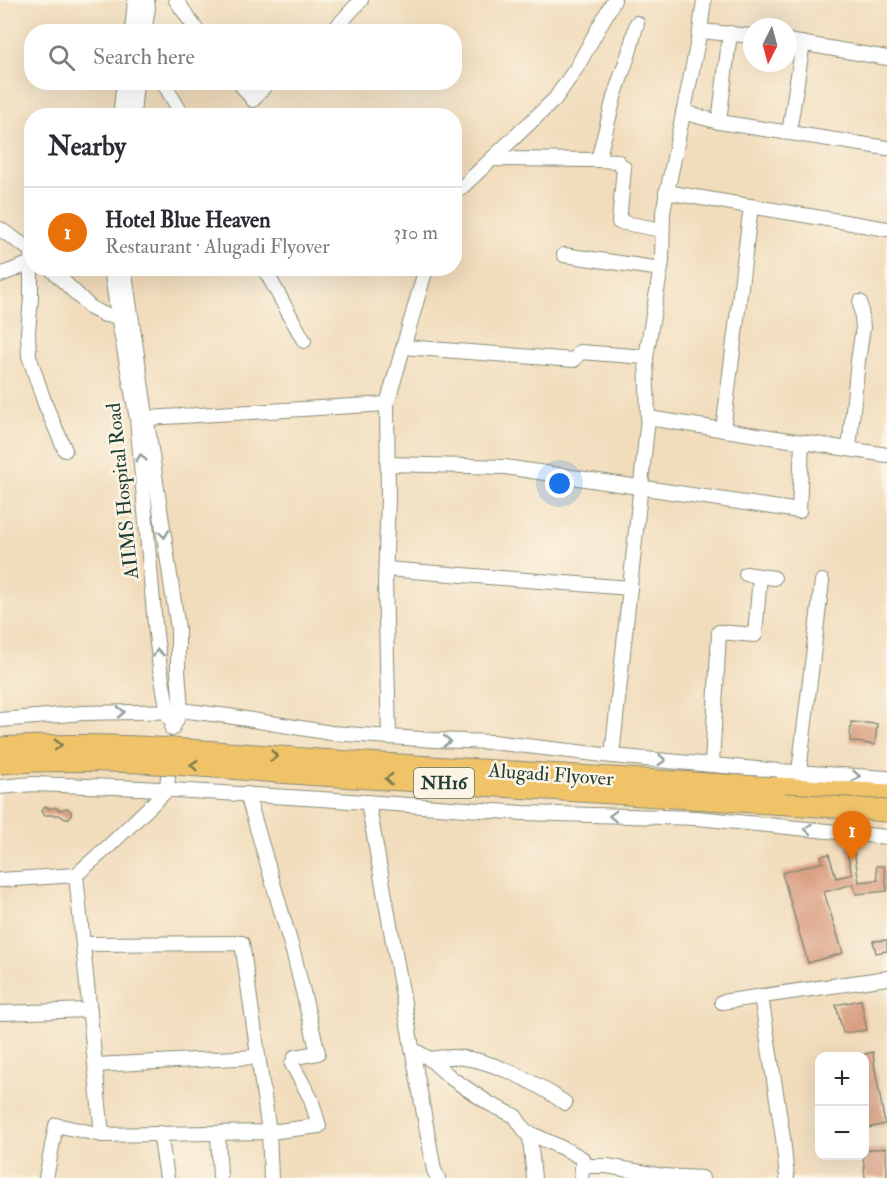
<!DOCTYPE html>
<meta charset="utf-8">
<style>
body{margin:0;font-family:"IM FELL Double Pica",serif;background:#f2f2f3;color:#2b2b33}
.controls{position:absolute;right:18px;bottom:18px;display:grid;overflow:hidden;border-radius:12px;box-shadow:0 6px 24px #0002}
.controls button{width:54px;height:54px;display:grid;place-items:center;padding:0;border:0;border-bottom:2px solid #e1e1e2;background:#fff;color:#2b2b33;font:30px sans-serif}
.compass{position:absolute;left:743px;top:18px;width:54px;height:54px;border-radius:50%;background:#fff;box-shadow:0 6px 24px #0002;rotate:186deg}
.you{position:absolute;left:560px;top:484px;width:21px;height:21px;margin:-15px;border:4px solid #fff;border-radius:50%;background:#1a73e8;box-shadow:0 0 0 9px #1a73e833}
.badge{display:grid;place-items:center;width:39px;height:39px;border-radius:50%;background:#1f6fb2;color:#fff;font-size:20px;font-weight:700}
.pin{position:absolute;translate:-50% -50px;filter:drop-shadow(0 2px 3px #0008)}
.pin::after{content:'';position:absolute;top:32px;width:21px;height:18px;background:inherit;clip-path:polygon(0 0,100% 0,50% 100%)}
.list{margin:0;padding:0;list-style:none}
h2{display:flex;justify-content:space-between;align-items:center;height:78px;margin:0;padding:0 24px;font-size:26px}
h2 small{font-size:20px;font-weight:400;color:#7c7c81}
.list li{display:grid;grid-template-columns:39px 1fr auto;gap:18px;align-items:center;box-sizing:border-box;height:90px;padding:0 24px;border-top:2px solid #e1e1e2}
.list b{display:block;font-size:22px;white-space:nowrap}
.list p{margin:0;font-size:20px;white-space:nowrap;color:#7c7c81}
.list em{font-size:20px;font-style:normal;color:#7c7c81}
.icon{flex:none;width:33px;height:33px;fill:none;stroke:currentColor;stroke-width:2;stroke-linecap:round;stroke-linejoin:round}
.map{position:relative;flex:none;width:887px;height:1178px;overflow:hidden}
.search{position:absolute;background:#fff;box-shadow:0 6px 24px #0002;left:24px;top:24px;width:438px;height:66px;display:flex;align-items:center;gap:15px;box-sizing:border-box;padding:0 21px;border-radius:24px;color:#7c7c81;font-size:22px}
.panel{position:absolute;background:#fff;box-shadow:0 6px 24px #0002;left:24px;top:108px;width:438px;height:168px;border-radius:24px}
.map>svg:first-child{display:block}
</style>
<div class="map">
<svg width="887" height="1178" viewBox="0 0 887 1178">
<rect width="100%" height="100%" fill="#fcf5e5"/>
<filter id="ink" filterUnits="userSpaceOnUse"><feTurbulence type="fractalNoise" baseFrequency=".0167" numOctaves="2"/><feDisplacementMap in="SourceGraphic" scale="12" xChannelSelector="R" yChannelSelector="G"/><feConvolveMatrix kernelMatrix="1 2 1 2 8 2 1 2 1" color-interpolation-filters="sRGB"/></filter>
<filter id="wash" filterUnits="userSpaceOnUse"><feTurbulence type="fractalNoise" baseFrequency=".008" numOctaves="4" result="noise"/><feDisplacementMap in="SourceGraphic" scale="24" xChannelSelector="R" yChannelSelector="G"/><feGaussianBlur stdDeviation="1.35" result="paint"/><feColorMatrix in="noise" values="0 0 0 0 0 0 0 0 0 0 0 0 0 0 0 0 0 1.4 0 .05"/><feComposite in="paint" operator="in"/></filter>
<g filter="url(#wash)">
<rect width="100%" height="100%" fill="#f1dcbb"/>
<g id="blocks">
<g fill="#da9f82">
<path d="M851,722l26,2 -2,21 -25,-4z"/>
<path d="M45,806l5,3 4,-2 6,3 7,-2 4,3v4l-2,3 -4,1 -6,-4h-15l-3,-4z"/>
<path d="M853,844l6,38 19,-2 -2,-14h8l3,25 -31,3 -3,-10 -29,8 19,61 -35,10 -26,-90 41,-11 -2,-6 8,-2 7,24 18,-4h-2l-6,-26z"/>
<path d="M887,940v11l-11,2 -3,-12z"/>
<path d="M861,1000l6,30 -24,3 -7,-28z"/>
<path d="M873,1052l2,17 10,55 -17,4 -4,-15v-59z"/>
<path d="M886,1148l1,30h-22l-2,-23h1v-5z"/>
</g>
</g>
</g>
<g filter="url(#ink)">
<use href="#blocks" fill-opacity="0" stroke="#888c78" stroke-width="1.5"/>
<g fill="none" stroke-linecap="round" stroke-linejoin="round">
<g stroke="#888c78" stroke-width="16">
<g id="minor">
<path d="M176,0l22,32"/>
<path d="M637,23l-8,30 -14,41 -17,66 19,1 7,7 -5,54 43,8"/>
<path d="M700,31l52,5"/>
<path d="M132,32l3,-32"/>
<path d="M144,32l4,-24 -1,-8"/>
<path d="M332,32l29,-32"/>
<path d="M788,41l99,17"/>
<path d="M163,82l20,34"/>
<path d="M239,82l14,18 15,-18"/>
<path d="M683,112l36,10 168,26"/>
<path d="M120,116l4,-34"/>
<path d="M133,116l3,-34"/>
<path d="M719,122l11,-89"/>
<path d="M789,133l14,-90"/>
<path d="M492,159l106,1"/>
<path d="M454,188l6,1 95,-90 22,-32 37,-67"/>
<path d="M666,192l221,37"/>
<path d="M0,229l32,22"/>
<path d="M31,251v47l-3,34 1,24 16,48 20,46"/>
<path d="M564,255l97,14"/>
<path d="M50,268l41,40 14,7 13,1"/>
<path d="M111,268l7,48 19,103 18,206 5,43 9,50"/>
<path d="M124,268l54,361v41l3,41 -9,18"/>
<path d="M264,268l40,73"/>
<path d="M0,275l31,-12"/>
<path d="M404,347l170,13 6,-8 66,5"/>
<path d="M387,404l39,-136"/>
<path d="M147,418l240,-14 1,94 -3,83 4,156"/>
<path d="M648,418l239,37"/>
<path d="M723,430l28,-224"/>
<path d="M849,449l9,-88 5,-34 -3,-25"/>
<path d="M388,464l117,3 294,44 3,-69"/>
<path d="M386,569l244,19"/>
<path d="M746,574l28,4"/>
<path d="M0,720l83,-7 105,-2 40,5 103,17 104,7 57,2 120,14 100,9 67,6 108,7"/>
<path d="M612,756l36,-338 -2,-61 16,-96 1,-49 37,-181 4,-31"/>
<path d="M712,765l7,-133 36,3 5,-59"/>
<path d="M799,772l23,-191"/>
<path d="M0,787l33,-3 108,4 180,11 202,14 174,5 190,19"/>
<path d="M247,794l47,161 24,98 -23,4 -3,7 19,35 8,27 -50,6 2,46"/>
<path d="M368,802l66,368 4,8"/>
<path d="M0,880l76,-5 34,-30 57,-55 1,-14"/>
<path d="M83,944l159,-1 27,189 -167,3"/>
<path d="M761,996l22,142 4,40"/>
<path d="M722,1002l165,-24"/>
<path d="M0,1013l90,-3"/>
<path d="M412,1049l18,10 21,19 39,26 25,12 15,22 4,40"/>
<path d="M430,1059c6,-1 13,-2 19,-2 36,-1 87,25 116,46"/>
<path d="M95,1065l162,-8"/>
<path d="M525,1131l46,21 12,7 -2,19"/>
<path d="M160,1133l7,45"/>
<path d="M218,1133l2,45"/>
<path d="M582,1166h25l56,10 -1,2"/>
<path d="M663,1176l39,2"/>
<path d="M46,1178l10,-53 46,10 -26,-260"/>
</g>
</g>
<g stroke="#888c78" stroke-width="23">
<path id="highway" d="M776,788l111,7"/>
</g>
<use href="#minor" stroke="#fff" stroke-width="14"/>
<use href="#highway" stroke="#f0c369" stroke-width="21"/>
<g stroke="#888c78" stroke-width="23" stroke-linecap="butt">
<g id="highway-bridge">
<path d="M0,748c108,-8 211,4 318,12 152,10 305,19 458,28"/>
<path d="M0,763c107,-8 214,5 322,12 166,11 332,20 498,31l67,5"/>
</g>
</g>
<use href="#highway-bridge" stroke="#f0c369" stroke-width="21"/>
</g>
<defs><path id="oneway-chevron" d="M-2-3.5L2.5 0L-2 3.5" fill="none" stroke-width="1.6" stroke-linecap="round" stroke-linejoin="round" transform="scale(1.5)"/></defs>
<g stroke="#8f9e9a">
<use href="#oneway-chevron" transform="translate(141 458) rotate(-95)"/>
<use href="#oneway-chevron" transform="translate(164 534) rotate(82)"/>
<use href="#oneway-chevron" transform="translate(158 653) rotate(-97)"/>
<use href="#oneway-chevron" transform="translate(121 712) rotate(-2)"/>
<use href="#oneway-chevron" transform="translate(447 741) rotate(1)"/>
<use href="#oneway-chevron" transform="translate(662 760) rotate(5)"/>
<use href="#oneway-chevron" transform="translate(856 776) rotate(4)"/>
<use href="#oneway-chevron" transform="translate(613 816) rotate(-178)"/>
<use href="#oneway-chevron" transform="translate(808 829) rotate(-175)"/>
</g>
<g stroke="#7d794c">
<use href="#oneway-chevron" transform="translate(58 745) rotate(-1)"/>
<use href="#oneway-chevron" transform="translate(274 756) rotate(5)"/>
<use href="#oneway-chevron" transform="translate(194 765) rotate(-175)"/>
<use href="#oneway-chevron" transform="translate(389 779) rotate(-176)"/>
</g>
</g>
<g text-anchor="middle" stroke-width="5" stroke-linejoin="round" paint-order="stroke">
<rect fill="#fcf5e5" stroke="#617469" stroke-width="1.5" x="414" y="768" width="60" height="30" rx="4.5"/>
<g font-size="18" font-weight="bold" fill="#1f3d34">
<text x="444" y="789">NH16</text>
</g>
<g font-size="20" fill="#1f3d34" stroke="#fcf5e5">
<text transform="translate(122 491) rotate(-96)" y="7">AIIMS Hospital Road</text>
<text transform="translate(551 774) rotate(4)" y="7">Alugadi Flyover</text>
</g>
</g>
</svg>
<div class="controls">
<button>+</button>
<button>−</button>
</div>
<svg class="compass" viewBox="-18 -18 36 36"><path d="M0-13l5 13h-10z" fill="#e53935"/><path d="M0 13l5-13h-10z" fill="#7c7c81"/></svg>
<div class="you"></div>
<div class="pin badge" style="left:852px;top:861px;background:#e8710a">1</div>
<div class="search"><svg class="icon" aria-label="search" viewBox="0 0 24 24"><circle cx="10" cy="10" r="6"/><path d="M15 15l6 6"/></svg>Search here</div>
<section class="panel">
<h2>Nearby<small></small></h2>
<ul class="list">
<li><span class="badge" style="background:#e8710a">1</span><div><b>Hotel Blue Heaven</b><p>Restaurant · Alugadi Flyover</p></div><em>310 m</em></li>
</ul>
</section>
</div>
